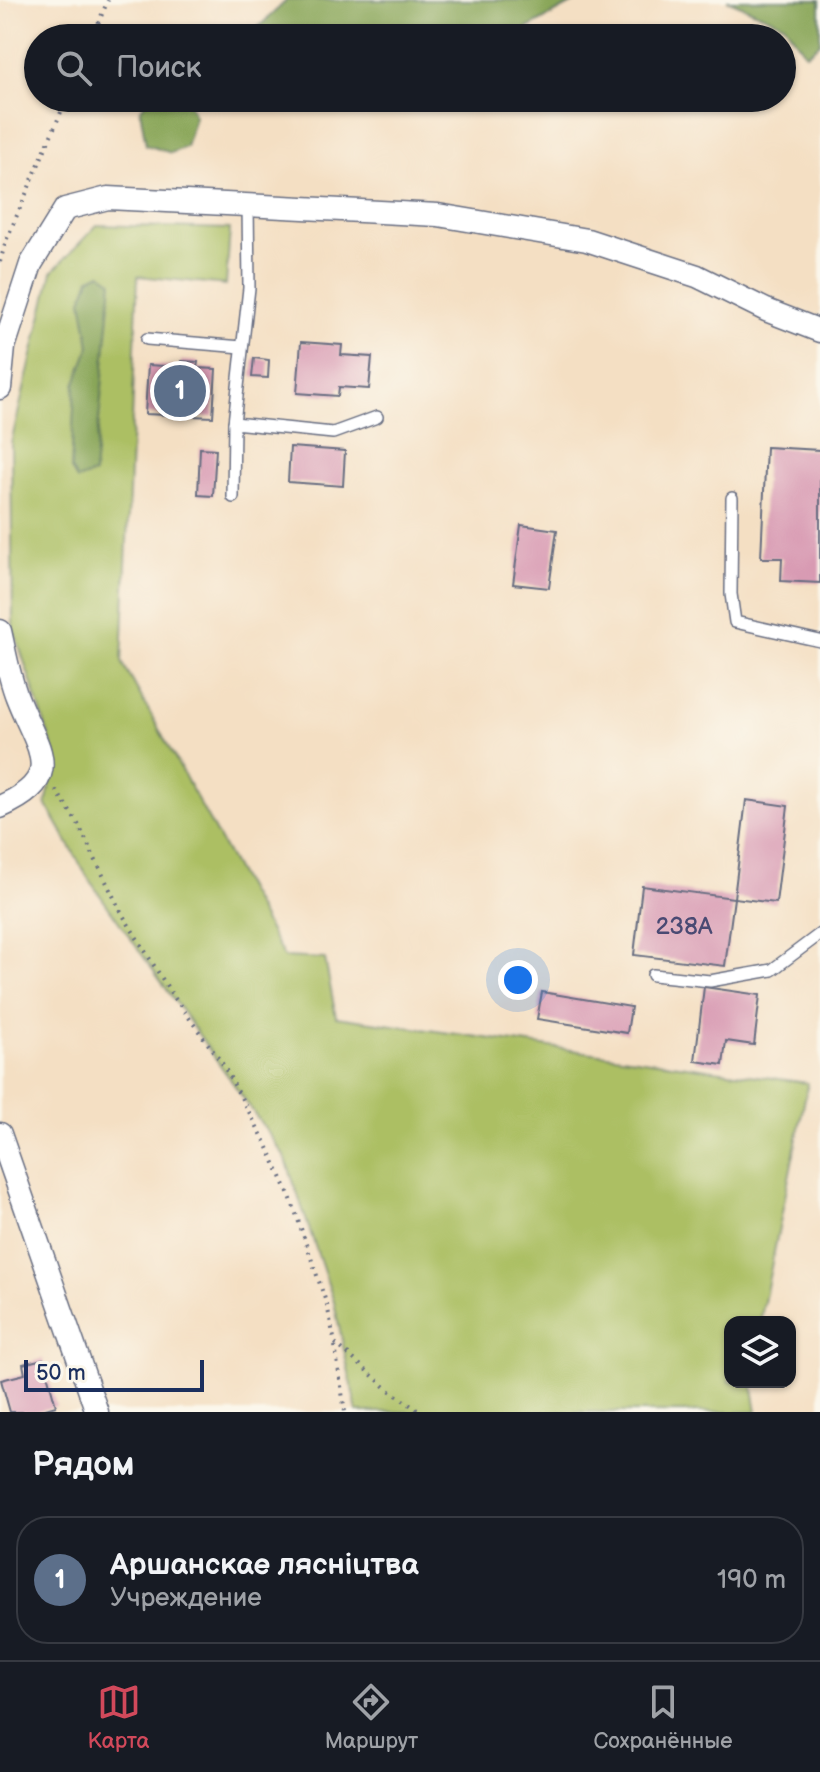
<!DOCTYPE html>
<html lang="ru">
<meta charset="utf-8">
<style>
body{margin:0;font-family:"Balsamiq Sans",sans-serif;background:#20242c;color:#f1f3f6}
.controls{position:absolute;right:24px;bottom:24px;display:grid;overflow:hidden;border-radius:16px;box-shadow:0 2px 6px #0004}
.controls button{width:72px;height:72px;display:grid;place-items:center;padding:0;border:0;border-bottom:2px solid #363941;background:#171b24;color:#f1f3f6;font:40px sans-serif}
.scale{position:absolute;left:24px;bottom:20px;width:180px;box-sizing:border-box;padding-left:8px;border:4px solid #1b2f5e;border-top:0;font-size:22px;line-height:28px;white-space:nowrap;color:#1b2f5e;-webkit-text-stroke:6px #fbf7ec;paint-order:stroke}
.you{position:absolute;left:518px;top:980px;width:28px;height:28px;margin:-20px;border:6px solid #fff;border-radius:50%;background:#1a73e8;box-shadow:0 0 0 12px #1a73e833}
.badge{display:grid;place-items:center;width:52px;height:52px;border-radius:50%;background:#d1495b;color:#fff;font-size:26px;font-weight:700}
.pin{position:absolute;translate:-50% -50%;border:4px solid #fff;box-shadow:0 2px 8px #0006}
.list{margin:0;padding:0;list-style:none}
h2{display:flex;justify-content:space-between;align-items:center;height:104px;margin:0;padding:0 32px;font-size:34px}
h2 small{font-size:26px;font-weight:400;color:#9ea1a6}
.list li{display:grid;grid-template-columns:52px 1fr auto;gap:24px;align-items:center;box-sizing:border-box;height:128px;margin:0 16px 16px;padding:0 16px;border:2px solid #363941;border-radius:32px}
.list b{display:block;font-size:30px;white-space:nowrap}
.list p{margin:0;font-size:26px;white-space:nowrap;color:#9ea1a6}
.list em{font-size:26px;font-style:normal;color:#9ea1a6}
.icon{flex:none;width:44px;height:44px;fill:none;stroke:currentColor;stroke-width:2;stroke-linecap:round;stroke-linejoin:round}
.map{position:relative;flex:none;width:820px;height:1412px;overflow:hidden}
.search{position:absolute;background:#171b24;box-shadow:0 2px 6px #0004;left:24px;right:24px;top:24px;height:88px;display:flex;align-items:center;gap:20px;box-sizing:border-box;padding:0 28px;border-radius:44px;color:#9ea1a6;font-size:30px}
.sheet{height:248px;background:#171b24}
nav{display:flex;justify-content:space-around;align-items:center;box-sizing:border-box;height:112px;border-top:2px solid #363941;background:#171b24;font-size:22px;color:#9ea1a6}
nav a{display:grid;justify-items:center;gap:4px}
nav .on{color:#d1495b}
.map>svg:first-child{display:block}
</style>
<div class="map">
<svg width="820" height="1412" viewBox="0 0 820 1412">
<rect width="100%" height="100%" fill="#fbf7ec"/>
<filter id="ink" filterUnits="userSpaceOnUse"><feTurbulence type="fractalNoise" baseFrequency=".0125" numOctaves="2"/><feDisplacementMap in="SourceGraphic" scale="16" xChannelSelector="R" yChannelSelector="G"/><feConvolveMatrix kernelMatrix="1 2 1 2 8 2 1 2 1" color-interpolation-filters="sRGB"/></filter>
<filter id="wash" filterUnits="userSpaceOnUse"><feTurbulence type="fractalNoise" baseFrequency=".006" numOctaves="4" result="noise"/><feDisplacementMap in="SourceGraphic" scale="32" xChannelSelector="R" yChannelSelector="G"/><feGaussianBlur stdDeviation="1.8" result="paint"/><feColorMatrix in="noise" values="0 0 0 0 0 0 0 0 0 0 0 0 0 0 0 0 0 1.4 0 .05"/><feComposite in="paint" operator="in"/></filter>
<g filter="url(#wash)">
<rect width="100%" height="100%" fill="#f4dfc3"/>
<path fill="#acbf63" stroke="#647760" stroke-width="2" d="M97,225l133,4 -4,56 -88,-9 -16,386 162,295 41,2 11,58 472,66 -48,239h-30v60h22l5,30h-400l-23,-110 -49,-145 -197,-279 -42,-74 10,-47 -43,-129 -2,-185 41,-171z"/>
<g fill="#89a659" stroke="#526a5c" stroke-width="2">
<path d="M287,0h292l-62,34h-41l-2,4h-227z"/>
<path d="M727,0h93v43l-14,11 -22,-30z"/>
<path d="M149,98h38l8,19 -9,30 -15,6 -25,-8 -6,-35z"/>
<path d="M101,273l11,8 -18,193 -17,6 -6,-11 4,-84 15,-39 -8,-46 8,-22z"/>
</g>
<g id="blocks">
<g fill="#d89ab2">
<path d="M301,342l41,3 -1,10 31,2 -3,32 -30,-2 -1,9 -41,-3z"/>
<path d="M254,358l15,2 -1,18 -16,-1z"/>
<path d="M181,361l17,1 -1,6 19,1 -3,48 -68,-3 3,-49 33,2z"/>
<path d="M290,447l55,4 -2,35 -55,-4z"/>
<path d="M766,447l54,3v133l-39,-2 1,-23h-21z"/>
<path d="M200,448l16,1 -3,47 -15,-1z"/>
<path d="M521,525l36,5 -8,58 -36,-4z"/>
<path d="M746,800l42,6 -12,97 -42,-5z"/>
<path d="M642,886l92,12 -9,68 -91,-11z"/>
<path d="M704,987l56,8 -6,50 -28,-4 -3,24 -28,-4z"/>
<path d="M542,992l89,15 -4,26 -90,-14z"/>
<path d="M43,1359l13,47 -21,6h-25l-9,-32 24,-6 -2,-10z"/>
</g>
</g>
</g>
<g filter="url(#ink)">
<use href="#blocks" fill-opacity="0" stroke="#676d81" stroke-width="2"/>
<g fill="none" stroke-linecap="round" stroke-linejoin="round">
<g stroke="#676d81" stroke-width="14">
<g id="service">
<path d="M147,339l95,8"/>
<path d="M234,423l99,10 44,-16"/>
<path d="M233,497l1,-74 15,-135 -1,-84"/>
<path d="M732,498l-1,96 4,28 85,19"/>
<path d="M653,975l57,6 62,-11 48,-36"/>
</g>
</g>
<g stroke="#676d81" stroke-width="25">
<g id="minor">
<path d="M0,388l4,-41 27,-83 34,-55 43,-11 330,17 149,25 110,36 69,34 54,21"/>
<path d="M0,631c5,22 9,46 17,66 20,52 51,80 -17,110"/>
<path d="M0,1134l97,278"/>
</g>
</g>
<g stroke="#676d81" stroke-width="4" stroke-dasharray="2 6" stroke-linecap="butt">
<path d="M92,38l16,-38"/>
<path d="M0,262l6,-21 61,-143"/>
<path d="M56,790l22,34 43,88 50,81 51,70 44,80 25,56 36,106 8,38 54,47 31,22"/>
<path d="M335,1346l10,66"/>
</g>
<use href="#service" stroke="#fff" stroke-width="11"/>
<use href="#minor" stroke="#fff" stroke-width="22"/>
</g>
</g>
<g text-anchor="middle" stroke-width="6" stroke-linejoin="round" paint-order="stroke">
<g font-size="24" fill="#4a4a73">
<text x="684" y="934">238А</text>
</g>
</g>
</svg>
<div class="controls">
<button><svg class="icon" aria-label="layers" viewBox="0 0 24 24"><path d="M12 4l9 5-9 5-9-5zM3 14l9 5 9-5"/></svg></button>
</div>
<div class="scale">50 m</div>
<div class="you"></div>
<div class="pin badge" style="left:180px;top:391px;background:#5c6f8a">1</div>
<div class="search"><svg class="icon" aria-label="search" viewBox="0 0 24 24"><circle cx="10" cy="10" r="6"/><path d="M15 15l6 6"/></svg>Поиск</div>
</div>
<section class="sheet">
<h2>Рядом<small></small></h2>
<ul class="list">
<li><span class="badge" style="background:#5c6f8a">1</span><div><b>Аршанскае лясніцтва</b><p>Учреждение</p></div><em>190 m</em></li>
</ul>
</section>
<nav>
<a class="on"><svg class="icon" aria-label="map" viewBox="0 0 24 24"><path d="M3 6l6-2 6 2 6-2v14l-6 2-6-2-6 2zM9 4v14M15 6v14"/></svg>Карта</a>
<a><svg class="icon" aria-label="directions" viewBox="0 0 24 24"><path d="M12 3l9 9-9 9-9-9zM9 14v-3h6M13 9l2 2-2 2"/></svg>Маршрут</a>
<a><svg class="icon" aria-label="saved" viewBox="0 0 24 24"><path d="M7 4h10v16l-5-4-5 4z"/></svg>Сохранённые</a>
</nav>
